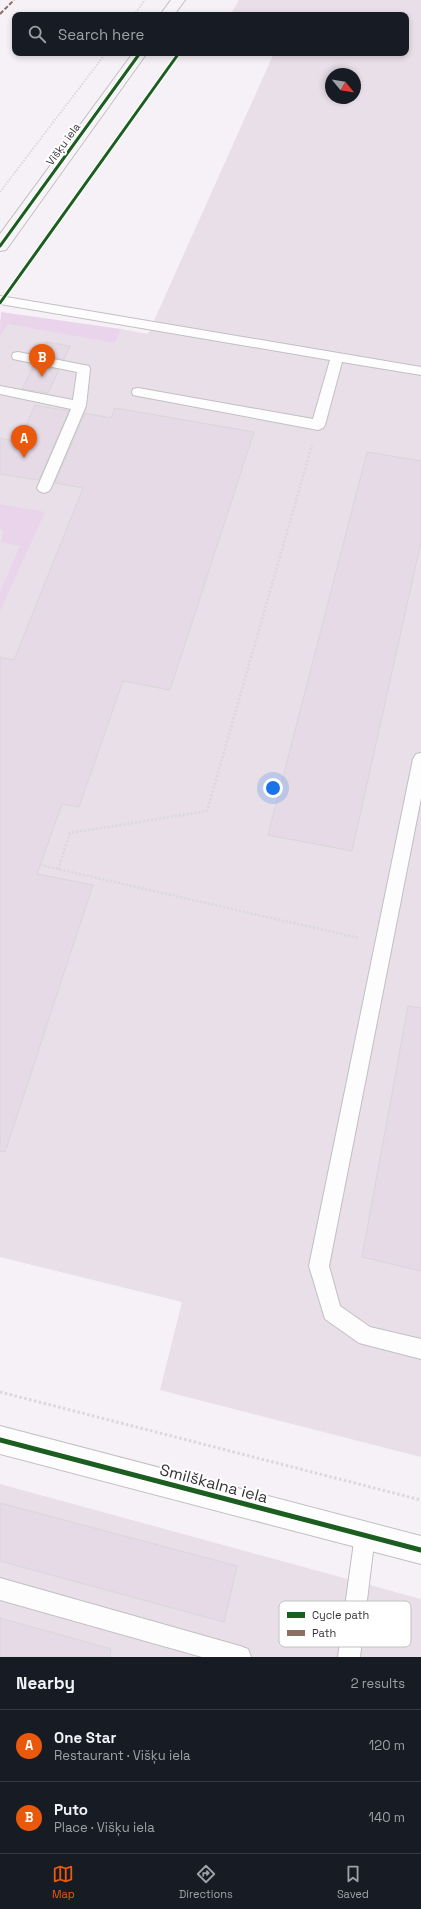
<!DOCTYPE html>
<meta charset="utf-8">
<style>
body{margin:0;font-family:"Space Grotesk",sans-serif;background:#20242c;color:#f1f3f6}
.compass{position:absolute;left:325px;top:68px;width:36px;height:36px;border-radius:50%;background:#171b24;box-shadow:0 2px 6px #0003;rotate:120deg}
.you{position:absolute;left:273px;top:788px;width:14px;height:14px;margin:-10px;border:3px solid #fff;border-radius:50%;background:#1a73e8;box-shadow:0 0 0 6px #1a73e833}
.badge{display:grid;place-items:center;width:26px;height:26px;border-radius:50%;background:#ea580c;color:#fff;font-size:13px;font-weight:700}
.pin{position:absolute;translate:-50% -33px;filter:drop-shadow(0 1px 2px #0008)}
.pin::after{content:'';position:absolute;top:21px;width:14px;height:12px;background:inherit;clip-path:polygon(0 0,100% 0,50% 100%)}
.list{margin:0;padding:0;list-style:none}
h2{display:flex;justify-content:space-between;align-items:center;height:52px;margin:0;padding:0 16px;font-size:17px}
h2 small{font-size:13px;font-weight:400;color:#9ea1a6}
.list li{display:grid;grid-template-columns:26px 1fr auto;gap:12px;align-items:center;box-sizing:border-box;height:72px;padding:0 16px;border-top:1px solid #363941}
.list b{display:block;font-size:15px;white-space:nowrap}
.list p{margin:0;font-size:13px;white-space:nowrap;color:#9ea1a6}
.list em{font-size:13px;font-style:normal;color:#9ea1a6}
.icon{flex:none;width:22px;height:22px;fill:none;stroke:currentColor;stroke-width:2;stroke-linecap:round;stroke-linejoin:round}
.map{position:relative;flex:none;width:421px;height:1657px;overflow:hidden}
.search{position:absolute;background:#171b24;box-shadow:0 2px 6px #0003;left:12px;right:12px;top:12px;height:44px;display:flex;align-items:center;gap:10px;box-sizing:border-box;padding:0 14px;border-radius:8px;color:#9ea1a6;font-size:15px}
.sheet{height:196px;background:#171b24}
nav{display:flex;justify-content:space-around;align-items:center;box-sizing:border-box;height:56px;border-top:1px solid #363941;background:#171b24;font-size:11px;color:#9ea1a6}
nav a{display:grid;justify-items:center;gap:2px}
nav .on{color:#ea580c}
.map>svg:first-child{display:block}
</style>
<div class="map">
<svg width="421" height="1657" viewBox="0 0 421 1657">
<rect width="100%" height="100%" fill="#f6f1f6"/>
<g fill="#e8dfe8" fill-rule="evenodd">
<path d="M239,0h182v1457l-261,-67 22,-88 -182,-45v-938l116,21 5,-11 27,5 126,-281h132v-38h-176zM331,74h24v24h-24z"/>
<path d="M0,1484l421,115v58h-421z"/>
</g>
<g fill="#ead4eb">
<path d="M1,312l120,17 -6,14 -107,-19 -8,12z"/>
<path d="M0,504l45,8 -45,99v-19l20,-46 -19,-4 3,-11 -4,-3z"/>
</g>
<g fill="#e5dae6" stroke="#d9d6d9">
<path d="M46,342l24,4 -6,13 -25,-4z"/>
<path d="M34,365l25,5 -11,23 -26,-4z"/>
<path d="M35,405l34,6 -30,69 -39,-6v-36l19,4z"/>
<path d="M115,408l139,24 -84,258 -47,-9 -44,126 -17,-3 -25,70 56,11 -88,267 -5,-1v-494l14,3 69,-172 -28,-5 30,-70 26,5z"/>
<path d="M367,452l54,9v81l-69,309 -84,-16z"/>
<path d="M408,1006l13,2v263l-59,-14z"/>
<path d="M0,1503l237,63 -13,56 -224,-61z"/>
<path d="M0,1618l111,31 -1,8h-110z"/>
</g>
<g fill="none" stroke-linecap="round" stroke-linejoin="round">
<g stroke="#c2bfc2" stroke-width="2">
<g id="lane">
<path d="M0,296l421,71v8l-79,-13 -17,63 -2,3 -5,2 -180,-34 -5,-1 -1,-3 1,-3 5,-1 175,31 17,-59 -330,-56z"/>
<path d="M18,352l66,13 5,1 1,3 -4,37 -35,82 -2,3 -5,2 -5,-2 -2,-3 34,-79 -71,-15v-8l73,14 4,-28 -64,-13 -1,-3 1,-3z"/>
<path d="M421,753v45l-92,468 11,40 30,21 51,12v20l-62,-16 -34,-24 -16,-53 104,-507 3,-5z"/>
<path d="M365,1525l7,3 3,7 -15,122h-22l17,-122 3,-7z"/>
<path d="M0,1578l240,68 8,3 3,8h-49l-202,-57z"/>
</g>
</g>
<g stroke="#c2bfc2" stroke-width="2">
<path id="street" d="M0,1426l421,110v28l-421,-110z"/>
</g>
<g stroke="#c2bfc2" stroke-width="2">
<g id="secondary">
<path d="M171,0h14l-11,15h-14z"/>
<path d="M133,53h14l-141,197 -6,1v-17z"/>
</g>
</g>
<g stroke="#dad9da" stroke-width="2" stroke-dasharray="1.5 1.5" stroke-linecap="butt">
<path d="M134,15l11,-15"/>
<path d="M0,192l106,-139"/>
</g>
<g stroke="#dad9da" stroke-width="2.5" stroke-dasharray="2 2" stroke-linecap="butt">
<path d="M40,865l319,73"/>
<path d="M58,869l12,-36 137,-22 105,-366"/>
</g>
<path stroke="#dad9da" stroke-width="3" stroke-dasharray="2.5 2.5" stroke-linecap="butt" d="M0,1392l421,108"/>
<use href="#lane" fill="#fefdfe" fill-rule="evenodd"/>
<use href="#street" fill="#fefdfe" fill-rule="evenodd"/>
<use href="#secondary" fill="#f7f4f7" fill-rule="evenodd"/>
<path stroke="#8d6e63" stroke-width="2" stroke-dasharray="4.5 2" stroke-linecap="butt" d="M0,14l14,-14"/>
<g stroke="#fff" stroke-width="5">
<g id="cycleway-far1">
<path d="M0,246l140,-193"/>
<path d="M0,303l179,-250"/>
</g>
</g>
<g stroke="#fff" stroke-width="8">
<path id="cycleway" d="M0,1440l421,110"/>
</g>
<use href="#cycleway-far1" stroke="#1b5e20" stroke-width="3"/>
<use href="#cycleway" stroke="#1b5e20" stroke-width="5"/>
</g>
<g text-anchor="middle" stroke-width="4" stroke-linejoin="round" paint-order="stroke">
<g font-size="11" fill="#373437" stroke="#fff">
<text transform="translate(63 144) rotate(-54)" y="4">Višķu iela</text>
</g>
<g font-size="16" fill="#373437" stroke="#fff">
<text transform="translate(214 1483) rotate(15)" y="6">Smilškalna iela</text>
</g>
</g>
<rect x="279" y="1601" width="132" height="46" rx="6" fill="#fff" stroke="#c3c2c3" stroke-width="1"/>
<rect x="287" y="1612" width="18" height="6" fill="#1b5e20"/>
<rect x="287" y="1630" width="18" height="6" fill="#8d6e63"/>
<g font-size="11" fill="#373437">
<text x="312" y="1619">Cycle path</text>
<text x="312" y="1637">Path</text>
</g>
</svg>
<svg class="compass" viewBox="-18 -18 36 36"><path d="M0-13l5 13h-10z" fill="#e53935"/><path d="M0 13l5-13h-10z" fill="#9ea1a6"/></svg>
<div class="you"></div>
<div class="pin badge" style="left:24px;top:458px">A</div>
<div class="pin badge" style="left:42px;top:377px">B</div>
<div class="search"><svg class="icon" aria-label="search" viewBox="0 0 24 24"><circle cx="10" cy="10" r="6"/><path d="M15 15l6 6"/></svg>Search here</div>
</div>
<section class="sheet">
<h2>Nearby<small>2 results</small></h2>
<ul class="list">
<li><span class="badge">A</span><div><b>One Star</b><p>Restaurant · Višķu iela</p></div><em>120 m</em></li>
<li><span class="badge">B</span><div><b>Puto</b><p>Place · Višķu iela</p></div><em>140 m</em></li>
</ul>
</section>
<nav>
<a class="on"><svg class="icon" aria-label="map" viewBox="0 0 24 24"><path d="M3 6l6-2 6 2 6-2v14l-6 2-6-2-6 2zM9 4v14M15 6v14"/></svg>Map</a>
<a><svg class="icon" aria-label="directions" viewBox="0 0 24 24"><path d="M12 3l9 9-9 9-9-9zM9 14v-3h6M13 9l2 2-2 2"/></svg>Directions</a>
<a><svg class="icon" aria-label="saved" viewBox="0 0 24 24"><path d="M7 4h10v16l-5-4-5 4z"/></svg>Saved</a>
</nav>
